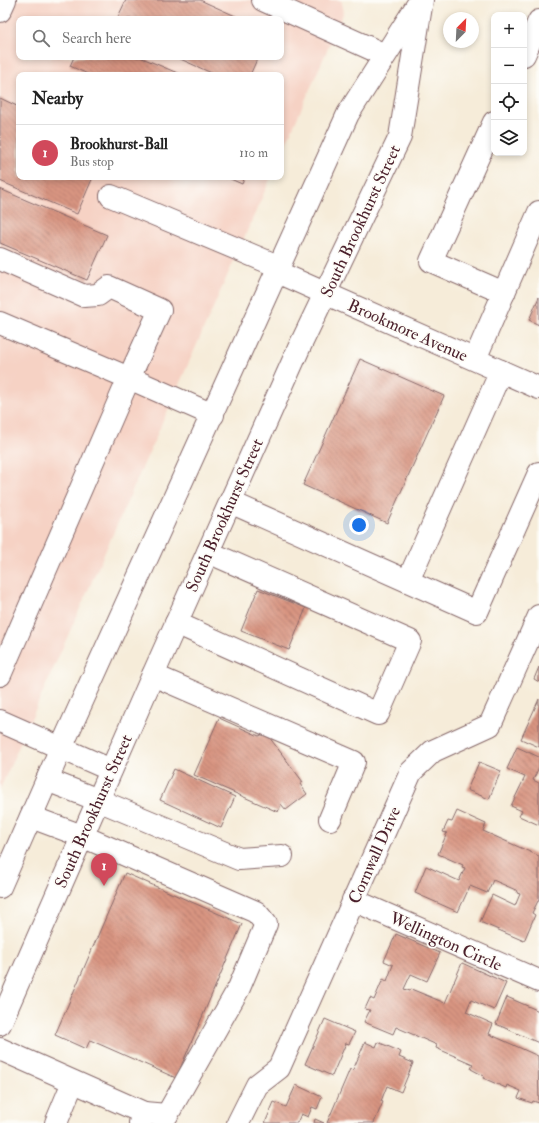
<!DOCTYPE html>
<meta charset="utf-8">
<style>
body{margin:0;font-family:"IM FELL Double Pica",serif;background:#f6f6f6;color:#222}
.controls{position:absolute;right:12px;top:12px;display:grid;overflow:hidden;border-radius:8px;box-shadow:0 2px 6px #0003}
.controls button{width:36px;height:36px;display:grid;place-items:center;padding:0;border:0;border-bottom:1px solid #e0e0e0;background:#fff;color:#222;font:20px sans-serif}
.compass{position:absolute;left:443px;top:12px;width:36px;height:36px;border-radius:50%;background:#fff;box-shadow:0 2px 6px #0003;rotate:24deg}
.you{position:absolute;left:359px;top:525px;width:14px;height:14px;margin:-10px;border:3px solid #fff;border-radius:50%;background:#1a73e8;box-shadow:0 0 0 6px #1a73e833}
.badge{display:grid;place-items:center;width:26px;height:26px;border-radius:50%;background:#d1495b;color:#fff;font-size:13px;font-weight:700}
.pin{position:absolute;translate:-50% -33px;filter:drop-shadow(0 1px 2px #0008)}
.pin::after{content:'';position:absolute;top:21px;width:14px;height:12px;background:inherit;clip-path:polygon(0 0,100% 0,50% 100%)}
.list{margin:0;padding:0;list-style:none}
h2{display:flex;justify-content:space-between;align-items:center;height:52px;margin:0;padding:0 16px;font-size:17px}
h2 small{font-size:13px;font-weight:400;color:#767676}
.list li{display:grid;grid-template-columns:26px 1fr auto;gap:12px;align-items:center;box-sizing:border-box;height:56px;padding:0 16px;border-top:1px solid #e0e0e0}
.list b{display:block;font-size:15px;white-space:nowrap}
.list p{margin:0;font-size:13px;white-space:nowrap;color:#767676}
.list em{font-size:13px;font-style:normal;color:#767676}
.icon{flex:none;width:22px;height:22px;fill:none;stroke:currentColor;stroke-width:2;stroke-linecap:round;stroke-linejoin:round}
.map{position:relative;flex:none;width:539px;height:1123px;overflow:hidden}
.search{position:absolute;background:#fff;box-shadow:0 2px 6px #0003;left:16px;top:16px;width:268px;height:44px;display:flex;align-items:center;gap:10px;box-sizing:border-box;padding:0 14px;border-radius:8px;color:#767676;font-size:15px}
.panel{position:absolute;background:#fff;box-shadow:0 2px 6px #0003;left:16px;top:72px;width:268px;height:108px;border-radius:8px}
.map>svg:first-child{display:block}
</style>
<div class="map">
<svg width="539" height="1123" viewBox="0 0 539 1123">
<defs>
<pattern id="building-back-hatch" width="6" height="6" patternUnits="userSpaceOnUse"><rect width="6" height="6" fill="#d89481"/><path d="M-1 5l2 2M0 0l6 6M5-1l2 2" fill="none" stroke="#b1786a"/></pattern>
</defs>
<rect width="100%" height="100%" fill="#fdfcf7"/>
<filter id="ink" filterUnits="userSpaceOnUse"><feTurbulence type="fractalNoise" baseFrequency=".025" numOctaves="2"/><feDisplacementMap in="SourceGraphic" scale="8" xChannelSelector="R" yChannelSelector="G"/><feConvolveMatrix kernelMatrix="1 2 1 2 8 2 1 2 1" color-interpolation-filters="sRGB"/></filter>
<filter id="wash" filterUnits="userSpaceOnUse"><feTurbulence type="fractalNoise" baseFrequency=".012" numOctaves="4" result="noise"/><feDisplacementMap in="SourceGraphic" scale="16" xChannelSelector="R" yChannelSelector="G"/><feGaussianBlur stdDeviation="0.9" result="paint"/><feColorMatrix in="noise" values="0 0 0 0 0 0 0 0 0 0 0 0 0 0 0 0 0 1.4 0 .05"/><feComposite in="paint" operator="in"/></filter>
<g filter="url(#wash)">
<rect width="100%" height="100%" fill="#f6ecd9"/>
<path fill="#f6d2c4" fill-rule="evenodd" d="M0,0h340l2,2 1,12 -62,141v-80h-262v102h252l-271,612zM19,19h262v38h-262z"/>
<g id="blocks">
<g fill="url(#building-back-hatch)">
<path d="M126,0h74l42,19h-125z"/>
<path d="M74,57h66l42,18h-92l-20,-9z"/>
<path d="M176,57h82l-8,18h-34z"/>
<path d="M0,98l19,9v70h74l-16,37 -77,-33z"/>
<path d="M226,177h19l-3,7z"/>
<path d="M0,189l107,46 -20,45 -87,-37z"/>
<path d="M539,297v28l-10,-5z"/>
<path d="M360,359l84,37 -57,127 -84,-38z"/>
<path d="M258,589l48,19 -17,42 -48,-19z"/>
<path d="M539,667v15l-5,-3z"/>
<path d="M539,699v48l-18,-8z"/>
<path d="M219,718l40,18 7,-3 37,49 -3,2 7,10 -21,16 -5,-6 -3,8 -84,-37z"/>
<path d="M517,747l22,10v10l-6,13 6,3v42l-20,-9 3,-5 -11,-5 14,-29 -18,-8z"/>
<path d="M479,762l22,9 -12,28 -22,-9z"/>
<path d="M174,769l61,28 -14,31 -61,-28z"/>
<path d="M457,811l29,13 -3,7 56,25v45h-1l-6,12 3,2 -11,26 -44,-19 12,-27 23,11 5,-12 -3,-1 1,-2 -25,-11 -6,13 -17,-7 -12,26 -43,-19 11,-27 33,15 6,-13 -3,-1 1,-2 -25,-11 9,-21 -4,-1 5,-11 4,1z"/>
<path d="M125,873l117,51 -66,154 -86,-38 -4,9 -31,-14z"/>
<path d="M396,934l44,19 -13,28 -16,-7 -7,15 6,2 1,-2 34,14 17,-40 44,20 -12,27 -23,-10 -5,12 27,12 -4,10 49,22 1,47 -6,-2 -1,2 -14,-5 3,-7 -14,-6 -1,3 -23,-10 1,-2 -13,-7 2,-5 -37,-16 1,-3 -41,-18 -3,7 -29,-12 6,-12 -5,-1 5,-11 4,2 9,-21 4,2 6,-16 -9,-4z"/>
<path d="M507,997l32,14v32l-43,-19z"/>
<path d="M325,1019l30,13 -6,12 -3,-1 -14,33 -27,-12z"/>
<path d="M365,1042l11,5 2,-5 23,10 -2,5 14,6 -12,29 -14,-6 -6,15 2,1 -9,21h-47l23,-54 3,1z"/>
<path d="M296,1085l26,12 -5,12 -5,-2 -4,10 -7,-3 -4,9h-32l9,-21 12,5z"/>
<path d="M315,1119l9,4h-10z"/>
</g>
</g>
</g>
<g filter="url(#ink)">
<use href="#blocks" fill-opacity="0" stroke="#866768" stroke-width="1"/>
<g fill="none" stroke-linecap="round" stroke-linejoin="round">
<g stroke="#866768" stroke-width="24">
<g id="minor">
<path d="M263,0l122,55"/>
<path d="M0,11l5,-11"/>
<path d="M524,55l15,-34"/>
<path d="M494,122l-63,139 73,32"/>
<path d="M111,196l169,71"/>
<path d="M0,259l84,37 14,-1 11,-8 51,23 -31,68 84,37"/>
<path d="M277,272l262,116"/>
<path d="M0,323l129,55 -129,297"/>
<path d="M475,359l64,-147"/>
<path d="M230,502l247,110 62,-139"/>
<path d="M408,581l93,-210"/>
<path d="M176,623l202,91 32,-73 -202,-89"/>
<path d="M153,675l201,87 -24,57"/>
<path d="M0,721l111,49"/>
<path d="M47,780l51,20 141,59 43,-3"/>
<path d="M31,817l51,19 174,76 10,12 -27,64 -72,127 -23,-2"/>
<path d="M353,900l186,81"/>
<path d="M0,1049l144,64 -4,10"/>
<path d="M56,1123l17,-41"/>
<path d="M238,1123l19,-38 22,-17 132,-296 22,-21 57,-26 49,-109"/>
</g>
</g>
<g stroke="#866768" stroke-width="24">
<g id="major">
<path d="M0,887l61,-139 287,-634 70,-110"/>
<path d="M0,1024l153,-349 146,-327 101,-211 22,-137"/>
</g>
</g>
<use href="#minor" stroke="#fff" stroke-width="22"/>
<use href="#major" stroke="#fff" stroke-width="22"/>
</g>
</g>
<g text-anchor="middle" stroke-width="3.5" stroke-linejoin="round" paint-order="stroke">
<g font-size="17" fill="#4a1f2b" stroke="#fdfcf7">
<text transform="translate(360 221) rotate(-65)" y="6">South Brookhurst Street</text>
<text transform="translate(408 330) rotate(24)" y="6">Brookmore Avenue</text>
<text transform="translate(224 515) rotate(-66)" y="6">South Brookhurst Street</text>
<text transform="translate(93 811) rotate(-66)" y="6">South Brookhurst Street</text>
<text transform="translate(374 855) rotate(-66)" y="6">Cornwall Drive</text>
<text transform="translate(446 941) rotate(24)" y="6">Wellington Circle</text>
</g>
</g>
</svg>
<div class="controls">
<button>+</button>
<button>−</button>
<button><svg class="icon" aria-label="locate" viewBox="0 0 24 24"><circle cx="12" cy="12" r="6"/><path d="M12 2v4M12 18v4M2 12h4M18 12h4"/></svg></button>
<button><svg class="icon" aria-label="layers" viewBox="0 0 24 24"><path d="M12 4l9 5-9 5-9-5zM3 14l9 5 9-5"/></svg></button>
</div>
<svg class="compass" viewBox="-18 -18 36 36"><path d="M0-13l5 13h-10z" fill="#e53935"/><path d="M0 13l5-13h-10z" fill="#767676"/></svg>
<div class="you"></div>
<div class="pin badge" style="left:104px;top:886px">1</div>
<div class="search"><svg class="icon" aria-label="search" viewBox="0 0 24 24"><circle cx="10" cy="10" r="6"/><path d="M15 15l6 6"/></svg>Search here</div>
<section class="panel">
<h2>Nearby<small></small></h2>
<ul class="list">
<li><span class="badge">1</span><div><b>Brookhurst-Ball</b><p>Bus stop</p></div><em>110 m</em></li>
</ul>
</section>
</div>
